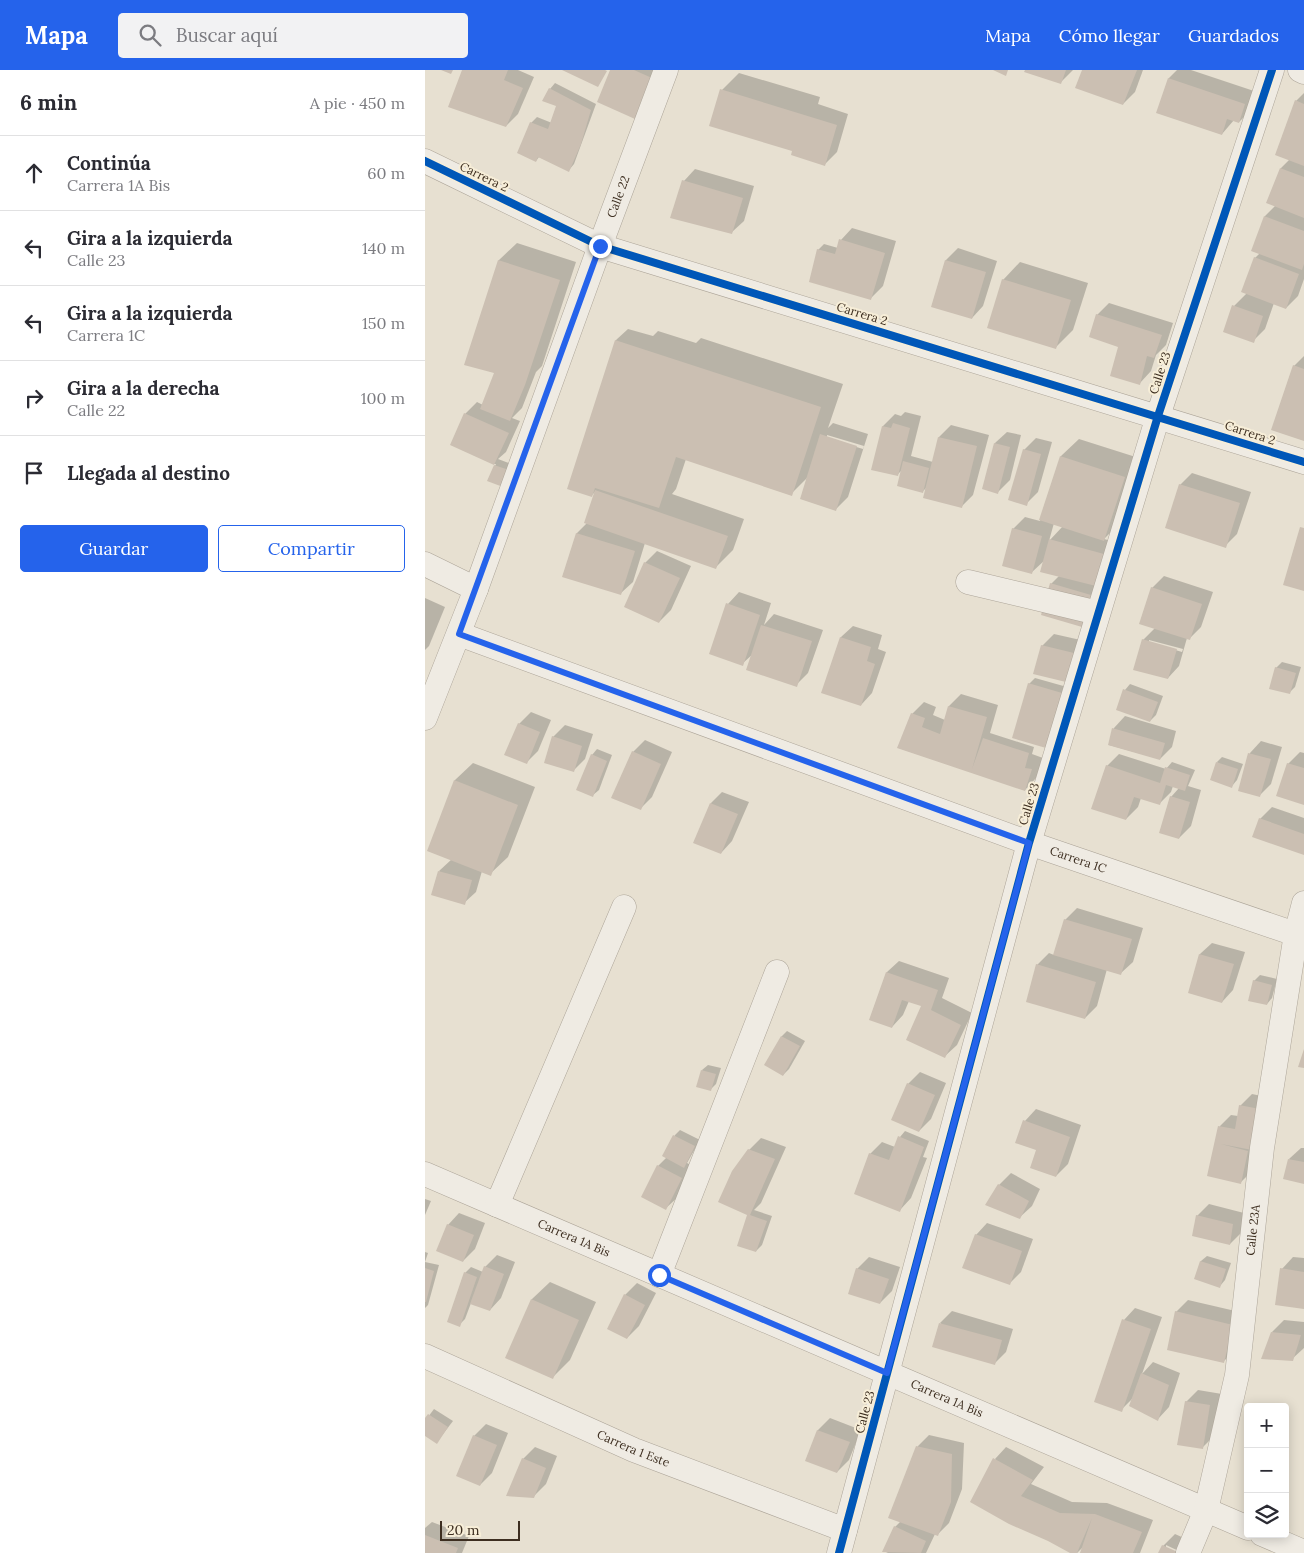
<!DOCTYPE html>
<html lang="es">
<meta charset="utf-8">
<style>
body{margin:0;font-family:Lora,serif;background:#f2f2f3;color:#2b2b33}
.controls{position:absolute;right:15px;bottom:15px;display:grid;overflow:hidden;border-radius:5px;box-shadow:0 2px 12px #0003}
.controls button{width:45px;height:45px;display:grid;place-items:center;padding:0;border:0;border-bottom:1px solid #e1e1e2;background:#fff;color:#2b2b33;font:25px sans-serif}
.scale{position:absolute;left:15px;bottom:12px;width:80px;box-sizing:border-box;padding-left:5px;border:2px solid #3d2e20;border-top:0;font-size:14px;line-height:18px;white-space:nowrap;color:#3d2e20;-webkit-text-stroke:4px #f7eed8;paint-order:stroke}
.stop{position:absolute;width:15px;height:15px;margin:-11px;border:4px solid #2563eb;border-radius:50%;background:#fff}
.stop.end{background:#2563eb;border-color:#fff;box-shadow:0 1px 5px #0008}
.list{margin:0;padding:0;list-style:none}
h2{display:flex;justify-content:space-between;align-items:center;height:65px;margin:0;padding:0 20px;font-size:21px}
h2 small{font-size:16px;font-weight:400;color:#7c7c81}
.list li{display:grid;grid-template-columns:32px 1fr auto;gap:15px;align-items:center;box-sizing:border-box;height:75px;padding:0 20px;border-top:1px solid #e1e1e2}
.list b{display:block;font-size:19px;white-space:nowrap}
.list p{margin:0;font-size:16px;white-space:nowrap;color:#7c7c81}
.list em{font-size:16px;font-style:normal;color:#7c7c81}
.actions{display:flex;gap:10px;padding:15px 20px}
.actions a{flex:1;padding:11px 0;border:1px solid #2563eb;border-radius:5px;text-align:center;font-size:18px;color:#2563eb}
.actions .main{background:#2563eb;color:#fff}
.icon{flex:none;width:28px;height:28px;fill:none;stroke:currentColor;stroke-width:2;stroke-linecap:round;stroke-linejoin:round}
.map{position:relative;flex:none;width:879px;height:1483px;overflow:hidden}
header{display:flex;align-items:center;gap:30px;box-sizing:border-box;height:70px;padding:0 25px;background:#2563eb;color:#fff}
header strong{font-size:24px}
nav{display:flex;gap:28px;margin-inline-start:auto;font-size:18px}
.search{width:350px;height:45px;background:#f2f2f3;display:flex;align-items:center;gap:12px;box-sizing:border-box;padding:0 18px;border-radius:5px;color:#7c7c81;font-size:19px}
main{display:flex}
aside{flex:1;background:#fff}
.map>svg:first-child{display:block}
</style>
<header>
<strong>Mapa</strong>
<div class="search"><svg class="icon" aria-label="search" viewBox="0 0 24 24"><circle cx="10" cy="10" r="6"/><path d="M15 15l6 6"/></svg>Buscar aquí</div>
<nav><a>Mapa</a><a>Cómo llegar</a><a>Guardados</a></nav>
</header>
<main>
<aside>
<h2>6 min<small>A pie · 450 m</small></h2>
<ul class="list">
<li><svg class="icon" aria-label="ahead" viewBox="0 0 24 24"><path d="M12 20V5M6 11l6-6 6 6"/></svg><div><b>Continúa</b><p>Carrera 1A Bis</p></div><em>60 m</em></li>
<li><svg class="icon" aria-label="left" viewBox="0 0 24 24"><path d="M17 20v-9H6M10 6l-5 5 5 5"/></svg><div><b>Gira a la izquierda</b><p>Calle 23</p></div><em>140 m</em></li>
<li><svg class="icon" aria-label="left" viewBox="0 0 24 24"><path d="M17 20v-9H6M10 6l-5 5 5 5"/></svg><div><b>Gira a la izquierda</b><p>Carrera 1C</p></div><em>150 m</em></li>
<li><svg class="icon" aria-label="right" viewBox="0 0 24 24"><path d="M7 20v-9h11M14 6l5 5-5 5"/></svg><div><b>Gira a la derecha</b><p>Calle 22</p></div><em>100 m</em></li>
<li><svg class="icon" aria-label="arrive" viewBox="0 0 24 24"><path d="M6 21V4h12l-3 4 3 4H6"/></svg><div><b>Llegada al destino</b></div></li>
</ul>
<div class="actions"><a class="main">Guardar</a><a>Compartir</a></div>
</aside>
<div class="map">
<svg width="879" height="1483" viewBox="0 0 879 1483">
<rect width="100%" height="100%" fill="#e7e0d1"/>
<g fill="#0003" fill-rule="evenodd">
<path d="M38,0h55l16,7 -16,37 -12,12z"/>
<path d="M187,0h50l-16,35z"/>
<path d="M601,0h47l-13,13z"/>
<path d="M658,0h60l-8,22 -12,12z"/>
<path d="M752,0h14l66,22 -6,18 -12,12 -5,-2 -12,14 -64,-22 11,-34z"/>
<path d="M314,3l81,24 -2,7 30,10 -11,38 -12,12 -30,-18 -73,-56z"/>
<path d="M130,13l41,21 -22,60 -5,6 -30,-13 -3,4 -5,-38 6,-6 15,6 5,-18 -7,-16z"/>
<path d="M879,23v186l-6,17 -12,12 -12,-5 -9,26 -12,12 -19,-35 13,-13 8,-35 5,-5 5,-37 11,-11 5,-37 9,-9 6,-58z"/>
<path d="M270,99l59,17 -10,35 -12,11 -48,-51z"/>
<path d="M427,158l44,13 -13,45 -12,12 -53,-48 6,-6 14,4 3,-8z"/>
<path d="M92,173l59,19 -34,104 -6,6 -14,36 -10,10 8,3 -14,31 -8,7 16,6 -6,15h-20l8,-16h-2l-29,-50 12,-12 6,3 13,-32 -30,-9 33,-104z"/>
<path d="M533,178l39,13 -14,45 -11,12 -40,-12 14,-46z"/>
<path d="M595,192l68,21 -15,47 -18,18 -52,-68z"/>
<path d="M684,233l64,20 -7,22 -10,10 -5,16 -11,12 -21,-37 -22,-31z"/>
<path d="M203,259l25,7 5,-5 38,12 5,-5 142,46 -15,44 5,-5 35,11 -20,63 -12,12 -29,-31 -16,16 -105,-35 -10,30 -4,5 72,25 -11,31 -17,17 -71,-24 -12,39 -12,11 -58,-17 14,-43 10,-10 9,-32 -4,4 24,-155zM402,365l37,11 -1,3 -36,-11z"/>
<path d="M879,286v84l-10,-74z"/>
<path d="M480,342l16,4 -10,40 22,6 6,-25 12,-12 38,10 -16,60 -12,12 -34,-20 -5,5 -19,-23 -6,6 -24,-6 10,-43 12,-12 6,2z"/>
<path d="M582,362l14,3 -11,45 -12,12 -3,-49z"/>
<path d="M611,368l16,4 -14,50 -12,12 -2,-54z"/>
<path d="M654,369l63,20 -21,63 -17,17 11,3 -22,72 -42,-30 8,-8 -14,-16 -14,13 -18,-44 12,-12 15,4 21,-65zM629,453l9,3 -14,15z"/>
<path d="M767,403l59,19 -14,42 -12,12 -45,-61z"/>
<path d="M232,481l34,15 -20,44 -12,12 -14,-59z"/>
<path d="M739,506l49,16 -12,35 -12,12 -2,-1 -8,28 -11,12 -25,-38 12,-12 -3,-40zM724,570l34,9 -1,3 -33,-10z"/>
<path d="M314,522l32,11 -7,22 10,-11 49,16 -15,43 -12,12 -42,-32 -12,11 -14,-60z"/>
<path d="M0,528l20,9 -16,39 -4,4z"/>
<path d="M428,556l29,9 -4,14 8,3 -14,41 -11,12 -38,-13 18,-55z"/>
<path d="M629,564l31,7 -7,28 -36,-23z"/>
<path d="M857,592l19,5 -6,20 -6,6 -13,-25z"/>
<path d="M610,608l32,9 -10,48 -28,-51z"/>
<path d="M705,614l33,12 -7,19 -6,6 -25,-31z"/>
<path d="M536,624l37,11 -8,28 44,14 -2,7 11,4 -7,20 -11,12 -126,-42 13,-34 12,-12 12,5 -3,8 12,5 4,-14z"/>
<path d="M106,642l20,8 -13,31 -12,12 -7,-39z"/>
<path d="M700,646l51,15 -4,16 -12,12 -51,-14 5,-17z"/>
<path d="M140,655l28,9 -8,25 -12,12 -20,-34z"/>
<path d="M220,670l27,12 -20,45 -12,12 -7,-57z"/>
<path d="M836,671l21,6 -11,37 -11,11 -21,-5 11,-37z"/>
<path d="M172,679l15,6 -13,35 -6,5 -1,-40z"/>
<path d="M875,682l4,1v51l-16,-40z"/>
<path d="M694,684l47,15 6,-7 23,8 -7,16 13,4 -10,36 -12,12 -8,-41 8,-9 -6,-2 -2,6 -12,12 -18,-6 -3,9 -12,12 -19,-53z"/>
<path d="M797,687l21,7 -6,16 -5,6 -15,-24z"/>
<path d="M48,693l62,24 -27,70 -18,17 -8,-3 -6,21 -12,11 -25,-32 13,-12 -23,-9 26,-70z"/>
<path d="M297,722l27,10 -17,39 -11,12 -10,-50z"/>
<path d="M847,737l32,11v36l-44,-35z"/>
<path d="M652,838l66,20 -10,34 -12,11 -14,-4 -10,37 -12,12 -48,-53 12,-12 5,2 11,-35z"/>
<path d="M787,873l33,9 -12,38 -11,12 -33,-10 11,-38z"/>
<path d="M474,891l50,17 -7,20 30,15 -15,32 -12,11 -22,-50 -14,-5 -6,14 -11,12 -22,-8 17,-47z"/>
<path d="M835,905l17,4 -5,19 -5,6 -13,-23z"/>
<path d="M362,961l18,10 -16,28 -6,6 -17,-10 16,-29z"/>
<path d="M283,995l13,3 -5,16 -5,5 -9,-19z"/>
<path d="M495,1002l26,11 -15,36 -12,12 -11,-47z"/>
<path d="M827,1024l19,4 -19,73 -12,12 -32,-8 12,-49 11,-11 7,1 2,-10z"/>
<path d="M611,1039l45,16 -13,39 -12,12 -18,-27 -13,-28z"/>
<path d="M255,1060l20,10 -13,23 6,3 -15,31 -12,11 -8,-42 9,-9 -3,-1 11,-21z"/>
<path d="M480,1061l24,10 -6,16 4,1 -16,40 -11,12 -30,-56 12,-12 13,5 5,-10z"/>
<path d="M336,1068l25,9 -25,56 -7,7 18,6 -10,29 -6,6 -8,-37 1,-64z"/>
<path d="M876,1078h3v34l-15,-23z"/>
<path d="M586,1103l29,16 -8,17 -12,11 -33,-13 12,-19z"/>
<path d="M0,1129l6,2 -6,14z"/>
<path d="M784,1134l35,9 -2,19 -12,12 -33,-28z"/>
<path d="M34,1143l26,10 -10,26 -12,12 -15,-36z"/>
<path d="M562,1153l46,16 -12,33 -12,12 -33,-49z"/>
<path d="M0,1182l3,1 -3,9 14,3 -11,40 -3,3z"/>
<path d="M72,1185l18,7 -14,36 -11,12 -19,-7 -6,16 -6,6 6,-52 6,-6 12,5 2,-5z"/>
<path d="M782,1186l24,7 -6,17 -5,6 -24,-8 5,-17z"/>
<path d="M444,1187l31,10 -8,24 -12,12 -23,-34z"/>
<path d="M868,1187l11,1v50l-22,-39z"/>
<path d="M125,1212l46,20 -26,58 -18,18 -45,-21 25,-58z"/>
<path d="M212,1213l19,10 -17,33 -12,12 -2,-43z"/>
<path d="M763,1230l56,13 -8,36 -12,12 -48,-49z"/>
<path d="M710,1238l27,9 -20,57 11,-12 27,11 -11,34 -11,12 -26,-20 -11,11 3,-90z"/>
<path d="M527,1241l61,18 -7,23 -12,12 -54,-41z"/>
<path d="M859,1250l20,2v26l-12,11 -20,-27z"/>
<path d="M773,1320l24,4 -8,42 -12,12 -16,-46z"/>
<path d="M9,1339l19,12 -16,21 -12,-8v-13z"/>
<path d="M405,1348l31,12 -12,30 -12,12 -31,-12 12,-30z"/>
<path d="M61,1354l22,9 -16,40 -12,12 -6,-49z"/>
<path d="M504,1365l35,8 -2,46 -13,34 -12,12 -2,-1 -9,19h-38l-4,-2 11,-24 6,-6 17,-75z"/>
<path d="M110,1377l22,9 -11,28 -12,12 -11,-37z"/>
<path d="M581,1377l38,20 -13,17 41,18 35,1 46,17 -13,33h-58l2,-7 -7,7h-4l-24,-13 -54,-81z"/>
<path d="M7,1452l37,14 -7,17h-37v-25z"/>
<path d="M750,1464l20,9 -12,10 -17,-8v3l-6,5 3,-7z"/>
</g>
<g fill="#cbbfb2">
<path d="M16,0h12l-2,4z"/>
<path d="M37,0h46l-4,10 19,8 -17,39 -58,-20z"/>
<path d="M137,0h43l2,1 -9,16z"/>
<path d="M185,0h24l18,8 -17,41 -38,-17z"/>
<path d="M568,0h15l-2,6z"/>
<path d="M600,0h41l-5,14 -37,-12z"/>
<path d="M657,0h55l-14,35 -48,-17z"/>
<path d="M743,8l77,26 -6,19 -12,-4 -5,16 -66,-22z"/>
<path d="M124,18l42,22 -10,34 -12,28 -31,-15 -2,5 -19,-9 13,-31 18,7 8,-23 -14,-5z"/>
<path d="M295,19l117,36 -12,41 -34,-11 1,-4 -83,-25z"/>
<path d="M870,30l9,4v62l-29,-11z"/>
<path d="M855,98l24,9v41l-38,-15z"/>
<path d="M257,110l61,18 -11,36 -62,-16z"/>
<path d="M839,146l40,15v33l-2,6 -51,-19z"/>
<path d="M414,169l46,14 -14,47 -62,-18 8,-33 18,5z"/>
<path d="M829,187l45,17 -13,35 -45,-17z"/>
<path d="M73,190l62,20 -35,105 -15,36 -30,-12 14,-36 -30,-8z"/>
<path d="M520,190l41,12 -14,47 -41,-12z"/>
<path d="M577,209l69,21 -15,49 -69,-21z"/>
<path d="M807,235l31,11 -9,27 -31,-11z"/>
<path d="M671,244l66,21 -8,23 -7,-2 -7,29 -30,-9 8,-29 -29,-10z"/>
<path d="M190,270l206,67 -29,89 -116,-39 -17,51 -64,-20 -3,9 -25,-8z"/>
<path d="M868,295l11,4v72l-33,-11z"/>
<path d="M39,343l45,20 -15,32 15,5 -6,17 -16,-6 7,-16 -44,-20z"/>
<path d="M468,353l17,5 -12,48 -27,-6 11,-44 9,2z"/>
<path d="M395,364l37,12 -21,65 -36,-12z"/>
<path d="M513,367l39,9 -15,62 -39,-10z"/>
<path d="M569,373l16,4 -12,47 -16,-5z"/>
<path d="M598,379l18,5 -14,52 -19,-6z"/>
<path d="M635,386l65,21 -21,64 -65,-21z"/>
<path d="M478,391l26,7 -6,25 -26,-7z"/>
<path d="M754,414l61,19 -14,45 -61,-20z"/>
<path d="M170,420l133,46 -12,33 -132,-46z"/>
<path d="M875,457l4,1v63l-21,-6z"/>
<path d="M587,458l30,8 -10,38 -30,-8z"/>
<path d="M151,463l59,18 -14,44 -59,-18z"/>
<path d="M624,469l55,15 -8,32 -56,-14z"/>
<path d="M219,492l36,16 -21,45 -35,-16z"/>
<path d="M625,513l41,12 -9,32 -41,-12z"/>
<path d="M726,517l51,17 -12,36 -51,-16z"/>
<path d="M301,533l34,12 -17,51 -34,-12z"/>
<path d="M336,555l51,16 -15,46 -51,-17z"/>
<path d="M415,567l31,10 -4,14 8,3 -14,42 -40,-13z"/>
<path d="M717,569l35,10 -9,30 -35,-9z"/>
<path d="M616,575l33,8 -8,29 -33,-8z"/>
<path d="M850,597l21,6 -6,21 -21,-5z"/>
<path d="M603,613l34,10 -16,55 -34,-10z"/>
<path d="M698,619l35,13 -8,20 -34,-12z"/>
<path d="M523,636l39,11 -15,52 11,-31 46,15 -4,15 7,1 -7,22 -128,-43 14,-35 14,5 -3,9 18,7z"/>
<path d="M93,653l22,9 -13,32 -23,-9z"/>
<path d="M687,658l53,15 -5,17 -52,-15z"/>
<path d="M127,666l30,10 -8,26 -30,-9z"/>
<path d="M207,681l29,13 -20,46 -30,-12z"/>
<path d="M823,683l23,6 -11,38 -22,-6z"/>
<path d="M166,684l16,7 -14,36 -17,-7z"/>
<path d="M791,692l22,7 -6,19 -22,-8z"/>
<path d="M862,693l17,5v37l-28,-9z"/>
<path d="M681,695l54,18 5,-16 25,8 -5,16 -19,-6 -6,20 -26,-8 -8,23 -35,-11z"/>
<path d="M29,710l64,25 -27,71 -64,-25z"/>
<path d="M745,726l20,6 -11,37 -20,-6z"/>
<path d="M285,733l28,11 -17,40 -28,-11z"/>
<path d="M834,748l45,16v21l-52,-18z"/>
<path d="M13,801l34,9 -7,25 -34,-10z"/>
<path d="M639,849l68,20 -11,36 -68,-20z"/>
<path d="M774,884l35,10 -12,39 -34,-10z"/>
<path d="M611,894l60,18 -11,37 -59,-17z"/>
<path d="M461,902l52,18 -7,20 30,15 -16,33 -39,-18 15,-34 -19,-6 -10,28 -23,-8z"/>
<path d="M828,910l19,5 -5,20 -19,-4z"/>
<path d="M356,966l19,10 -17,30 -19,-11z"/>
<path d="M879,979v19l-6,-1z"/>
<path d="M276,1000l15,4 -5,17 -15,-4z"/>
<path d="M482,1013l28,12 -16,37 -28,-12z"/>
<path d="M814,1035l21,4 -8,41 -31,-6 27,7 -7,33 -34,-8 11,-50 17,3z"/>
<path d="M598,1050l47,17 -14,40 -26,-9 6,-18 -21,-7z"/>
<path d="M248,1065l22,11 -11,22 -22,-12z"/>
<path d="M473,1066l26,11 -24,65 -46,-18 15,-41 20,7z"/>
<path d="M323,1079l27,10 -25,56 17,6 -11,31 -19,-6 10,-31 -29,-13 14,-31z"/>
<path d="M863,1089l16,3v22l-21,-5z"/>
<path d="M232,1095l25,13 -16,32 -25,-13z"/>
<path d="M573,1114l31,17 -9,18 -35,-14z"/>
<path d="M771,1145l37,9 -3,21 -38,-9z"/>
<path d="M22,1154l27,11 -11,27 -27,-11z"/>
<path d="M550,1164l47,17 -12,34 -48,-17z"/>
<path d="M775,1191l26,8 -6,19 -26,-9z"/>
<path d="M59,1196l20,8 -14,37 -20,-7z"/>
<path d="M0,1198l9,3 -8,31h-1z"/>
<path d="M431,1198l33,11 -9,25 -32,-10z"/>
<path d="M855,1198l24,4v37l-29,-4z"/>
<path d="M39,1202l13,5 -17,50 -13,-5z"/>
<path d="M199,1224l21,11 -18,34 -20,-10z"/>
<path d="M106,1229l48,21 -26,59 -48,-21z"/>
<path d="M750,1241l58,14 -9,38 -57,-13z"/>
<path d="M697,1249l29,10 -29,83 -28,-10z"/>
<path d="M514,1253l63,17 -7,25 -63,-18z"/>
<path d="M846,1262l30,3 -8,26 -32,-2z"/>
<path d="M716,1303l28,12 -11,36 -29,-15z"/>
<path d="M760,1331l25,4 -7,44 -26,-4z"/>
<path d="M3,1344l20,13 -11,17 -12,-8v-18z"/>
<path d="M392,1360l33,12 -13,31 -32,-12z"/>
<path d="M48,1365l24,10 -17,41 -24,-10z"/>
<path d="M491,1376l36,8 -1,48 -13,34 -50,-18z"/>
<path d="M97,1388l24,10 -12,30 -28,-2z"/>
<path d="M568,1388l40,22 -12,16 39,17 35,1 47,18 -9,21h-53l12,-35 -15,35h-7l-22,-12 -39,-17 -39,-22z"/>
<path d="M469,1456l32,15 -5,12 -39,-1z"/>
<path d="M0,1465l33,13 -2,5h-31z"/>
<path d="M737,1475l18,8h-22z"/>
</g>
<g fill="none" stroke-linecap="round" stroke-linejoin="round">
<g stroke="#ada599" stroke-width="25">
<g id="street">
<path d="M875,0l4,2"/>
<path d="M0,91l175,85 704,216"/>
<path d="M0,494l51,25"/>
<path d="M543,512l130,31"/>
<path id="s1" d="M34,564l570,209 275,94"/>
<path id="s2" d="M0,648l51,-129 124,-343 66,-176"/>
<path id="s3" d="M0,1104l823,354"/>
<path d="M72,1135l127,-298"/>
<path d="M234,1205l118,-303"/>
<path id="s4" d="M0,1286l209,94 211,80"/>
<path d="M837,1464l42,18"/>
<path d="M414,1483l190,-710 129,-427 114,-346"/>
<path id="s5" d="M763,1483l18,-43 31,-135 25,-227 34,-214 8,-31"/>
</g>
</g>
<use href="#street" stroke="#efebe3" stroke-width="24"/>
<g stroke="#f7eed8" stroke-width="11">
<g id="cycleway">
<path d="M0,91l175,85 704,216"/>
<path d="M414,1483l190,-710 129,-427 114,-346"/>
</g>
</g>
<use href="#cycleway" stroke="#0057b8" stroke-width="8"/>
</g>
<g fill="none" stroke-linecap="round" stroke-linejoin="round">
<path stroke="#2563eb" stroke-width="6" d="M175,176l-141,388 570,209 -142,530 -228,-98"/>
</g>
<g text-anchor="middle" stroke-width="4" stroke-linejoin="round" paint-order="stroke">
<g font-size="12" fill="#3d2e20" stroke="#f7eed8">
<text transform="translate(59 107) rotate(26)" y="4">Carrera 2</text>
<text dy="4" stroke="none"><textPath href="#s2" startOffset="556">Calle 22</textPath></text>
<text transform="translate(437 244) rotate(17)" y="4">Carrera 2</text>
<text transform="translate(735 303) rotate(-72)" y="4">Calle 23</text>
<text transform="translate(825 363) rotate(18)" y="4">Carrera 2</text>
<text transform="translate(604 734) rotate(-73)" y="4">Calle 23</text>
<text dy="4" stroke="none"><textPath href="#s1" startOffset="659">Carrera 1C</textPath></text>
<text dy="4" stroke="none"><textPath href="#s5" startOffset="331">Calle 23A</textPath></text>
<text dy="4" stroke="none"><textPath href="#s3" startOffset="162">Carrera 1A Bis</textPath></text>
<text dy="4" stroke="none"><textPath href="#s3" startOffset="568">Carrera 1A Bis</textPath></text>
<text transform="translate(440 1342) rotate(-75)" y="4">Calle 23</text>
<text dy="4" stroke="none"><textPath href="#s4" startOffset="228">Carrera 1 Este</textPath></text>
</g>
</g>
</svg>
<div class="controls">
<button>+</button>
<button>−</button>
<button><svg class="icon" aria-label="layers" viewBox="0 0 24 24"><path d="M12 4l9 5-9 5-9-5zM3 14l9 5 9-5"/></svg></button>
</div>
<div class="scale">20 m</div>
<div class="stop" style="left:234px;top:1205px"></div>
<div class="stop end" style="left:175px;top:176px"></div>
</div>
</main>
